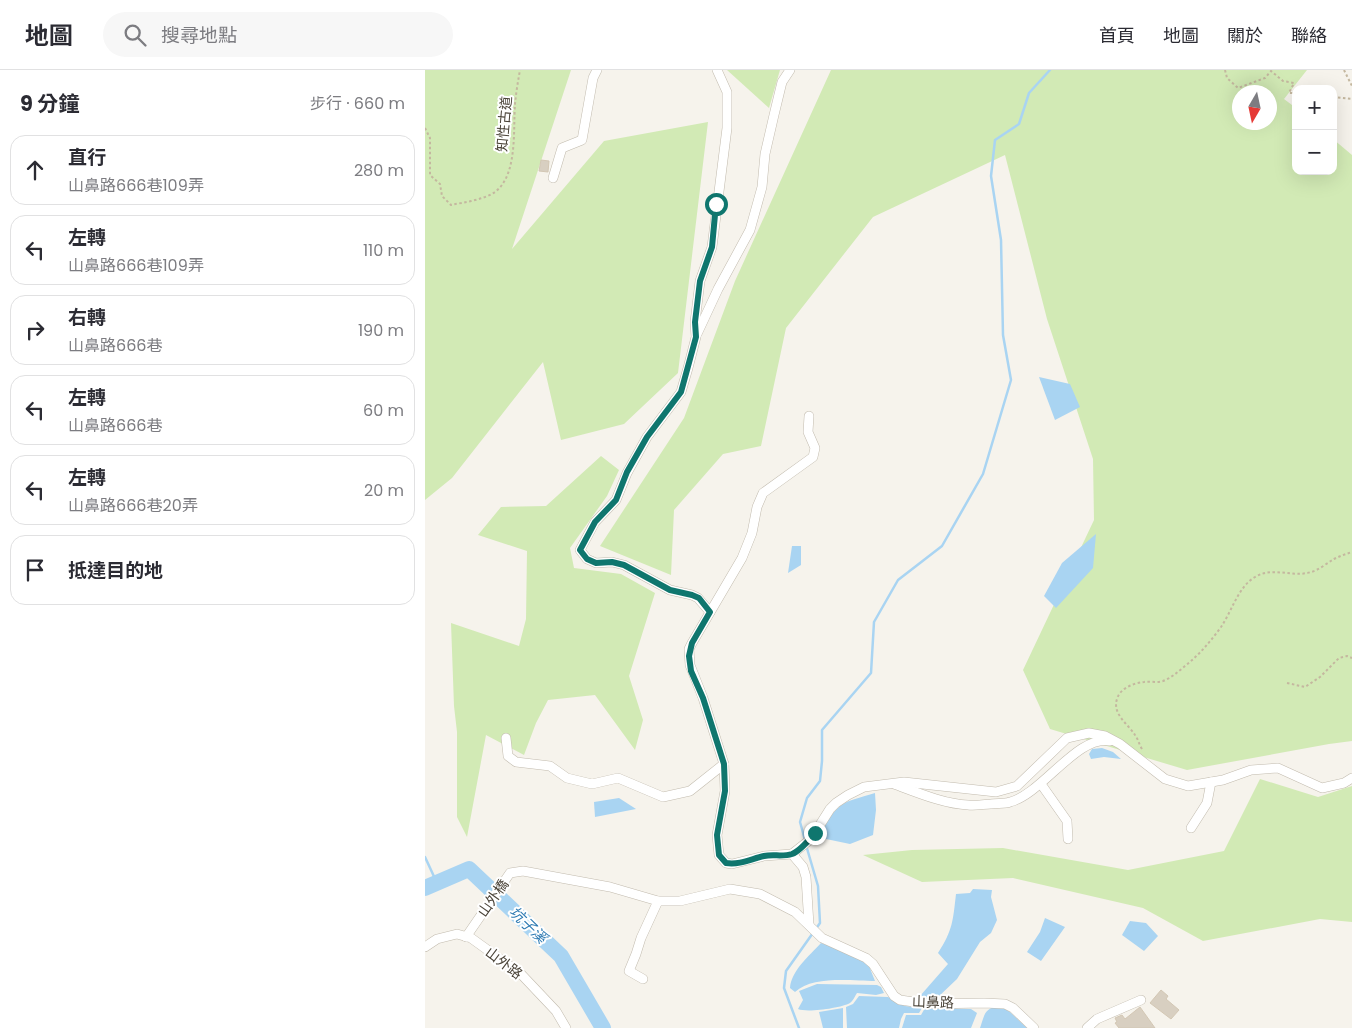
<!DOCTYPE html>
<html lang="zh-TW">
<meta charset="utf-8">
<style>
body{margin:0;font-family:Poppins,"Noto Sans TC",sans-serif;background:#f7f7f7;color:#2b2b33}
.controls{position:absolute;right:15px;top:15px;display:grid;overflow:hidden;border-radius:10px;box-shadow:0 5px 20px #0002}
.controls button{width:45px;height:45px;display:grid;place-items:center;padding:0;border:0;border-bottom:1px solid #e1e1e2;background:#fff;color:#2b2b33;font:25px sans-serif}
.compass{position:absolute;left:807px;top:15px;width:45px;height:45px;border-radius:50%;background:#fff;box-shadow:0 5px 20px #0002;rotate:189deg}
.stop{position:absolute;width:15px;height:15px;margin:-11px;border:4px solid #0f766e;border-radius:50%;background:#fff}
.stop.end{background:#0f766e;border-color:#fff;box-shadow:0 1px 5px #0008}
.list{margin:0;padding:0;list-style:none}
h2{display:flex;justify-content:space-between;align-items:center;height:65px;margin:0;padding:0 20px;font-size:21px}
h2 small{font-size:16px;font-weight:400;color:#7c7c81}
.list li{display:grid;grid-template-columns:32px 1fr auto;gap:15px;align-items:center;box-sizing:border-box;height:70px;margin:0 10px 10px;padding:0 10px;border:1px solid #e1e1e2;border-radius:15px}
.list b{display:block;font-size:19px;white-space:nowrap}
.list p{margin:0;font-size:16px;white-space:nowrap;color:#7c7c81}
.list em{font-size:16px;font-style:normal;color:#7c7c81}
.icon{flex:none;width:28px;height:28px;fill:none;stroke:currentColor;stroke-width:2;stroke-linecap:round;stroke-linejoin:round}
.map{position:relative;flex:none;width:927px;height:958px;overflow:hidden}
header{display:flex;align-items:center;gap:30px;box-sizing:border-box;height:70px;padding:0 25px;background:#fff;border-bottom:1px solid #e1e1e2}
header strong{font-size:24px}
nav{display:flex;gap:28px;margin-inline-start:auto;font-size:18px}
.search{width:350px;height:45px;background:#f7f7f7;display:flex;align-items:center;gap:12px;box-sizing:border-box;padding:0 18px;border-radius:28px;color:#7c7c81;font-size:19px}
main{display:flex}
aside{flex:1;background:#fff}
.map>svg:first-child{display:block}
</style>
<header>
<strong>地圖</strong>
<div class="search"><svg class="icon" aria-label="search" viewBox="0 0 24 24"><circle cx="10" cy="10" r="6"/><path d="M15 15l6 6"/></svg>搜尋地點</div>
<nav><a>首頁</a><a>地圖</a><a>關於</a><a>聯絡</a></nav>
</header>
<main>
<aside>
<h2>9 分鐘<small>步行 · 660 m</small></h2>
<ul class="list">
<li><svg class="icon" aria-label="ahead" viewBox="0 0 24 24"><path d="M12 20V5M6 11l6-6 6 6"/></svg><div><b>直行</b><p>山鼻路666巷109弄</p></div><em>280 m</em></li>
<li><svg class="icon" aria-label="left" viewBox="0 0 24 24"><path d="M17 20v-9H6M10 6l-5 5 5 5"/></svg><div><b>左轉</b><p>山鼻路666巷109弄</p></div><em>110 m</em></li>
<li><svg class="icon" aria-label="right" viewBox="0 0 24 24"><path d="M7 20v-9h11M14 6l5 5-5 5"/></svg><div><b>右轉</b><p>山鼻路666巷</p></div><em>190 m</em></li>
<li><svg class="icon" aria-label="left" viewBox="0 0 24 24"><path d="M17 20v-9H6M10 6l-5 5 5 5"/></svg><div><b>左轉</b><p>山鼻路666巷</p></div><em>60 m</em></li>
<li><svg class="icon" aria-label="left" viewBox="0 0 24 24"><path d="M17 20v-9H6M10 6l-5 5 5 5"/></svg><div><b>左轉</b><p>山鼻路666巷20弄</p></div><em>20 m</em></li>
<li><svg class="icon" aria-label="arrive" viewBox="0 0 24 24"><path d="M6 21V4h12l-3 4 3 4H6"/></svg><div><b>抵達目的地</b></div></li>
</ul>
</aside>
<div class="map">
<svg width="927" height="958" viewBox="0 0 927 958">
<rect width="100%" height="100%" fill="#f6f3ec"/>
<g fill="#d2eab5" fill-rule="evenodd">
<path d="M0,0h146l-59,179 92,-108 104,-19 -30,251 -54,51 -63,16 -18,-78 -91,116 -27,22z"/>
<path d="M302,0h53l-11,38z"/>
<path d="M406,0h476l-23,29 12,9v63h37v-32l19,16v586l-23,3 -142,26 -137,-41 -27,-59 71,-150 -1,-61 -46,-140 -42,-164 -132,62 -87,111 -25,118 -38,8 -49,56 -3,65 -71,-29 84,-128 51,-137zM814,22h30v30h-30z"/>
<path d="M176,386l18,14 -12,26 -37,52 4,20 47,6 34,19 -26,83 14,44 -8,30 -40,-55 -47,5 -12,23 -12,32 -38,-20 -19,102 -10,-20v-85l-3,-26 -3,-83 68,23 7,-27 1,-68 -49,-16 23,-28 45,-1z"/>
<path d="M835,709l58,18 34,-11v136l-32,-3 -117,22 -60,-33 -130,-30 -91,4 -59,-27 49,-5 91,-2 125,22 96,-19z"/>
</g>
<g fill="#a9d4f2">
<path d="M614,307l31,7 10,23 -25,13z"/>
<path d="M671,464l-3,34 -37,40 -12,-12 18,-33z"/>
<path d="M367,476h9v19l-13,8z"/>
<path d="M677,678l11,4 8,7 -17,-2 -13,2 -2,-5 3,-5z"/>
<path d="M450,723l1,17 -3,25 -23,9 -24,-5 -5,-6c17,-32 21,-30 54,-40z"/>
<path d="M194,728l17,11 -41,8 -1,-15z"/>
<path d="M548,819l19,1 -1,7 6,23 -6,13 -11,9 -23,37 -20,19 -17,-2 28,-32 -10,-11c15,-23 15,-33 18,-59l14,-1z"/>
<path d="M620,848l20,9 -24,34 -14,-9 13,-20z"/>
<path d="M705,851l16,2 12,13 -14,15 -22,-16z"/>
<path d="M396,873l38,13 10,10 6,15c-22,0 -62,-6 -80,11l-5,-4c1,-17 19,-32 31,-45z"/>
<path d="M392,914l60,1 4,2 3,6 -8,2 -19,-2c-2,3 -4,8 -7,10 -9,5 -43,10 -52,6l5,-9 -4,-9z"/>
<path d="M434,926l29,1 17,9 17,2 -3,5h-15l-3,6 -2,9h-52l-1,-21 7,-3z"/>
<path d="M575,936l10,6 17,16h-47c5,-14 4,-20 20,-22z"/>
<path d="M418,938v20h-20l-4,-16z"/>
<path d="M500,938l46,1 6,4 -6,15h-69l4,-13h15z"/>
</g>
<g fill="none" stroke-linecap="round" stroke-linejoin="round">
<g stroke="#a9d4f2" stroke-width="2.5">
<path d="M380,770l-5,-18 7,-24 13,-17 2,-20v-31l49,-57 3,-51 24,-42 44,-34 41,-72 28,-94 -8,-45 -2,-95 -10,-64 4,-36 24,-16 10,-31 21,-23"/>
<path d="M0,787l12,26"/>
<path d="M374,958l-15,-40 2,-17 34,-48 -2,-37 -12,-41"/>
</g>
<path stroke="#a9d4f2" stroke-width="16" d="M0,818l44,-19 92,87 42,72"/>
</g>
<g fill="#d8cfc1" stroke="#d3c7b4">
<path d="M116,90l8,1 -1,11 -9,-1z"/>
<path d="M736,920l7,6 -2,3 13,11 -8,9 -21,-16z"/>
<path d="M715,937l15,21h-36l-4,-5 2,-1 -2,-4 7,-3 3,4z"/>
</g>
<g fill="none" stroke-linecap="round" stroke-linejoin="round">
<g stroke="#c2bbae" stroke-width="10">
<g id="minor">
<path d="M128,108l9,-30 20,-8 11,-62 4,-8"/>
<path d="M272,264l21,-45 32,-59 12,-43 3,-33 9,-39 8,-33 8,-12"/>
<path d="M384,346l-1,16 7,16 -2,9 -50,36 -6,14 -5,26 -10,25 -50,85 -3,6 1,16 13,33 21,66 1,27 -8,44 2,20 7,8 6,1 32,-8 28,-2 11,13 3,10 3,48"/>
<path d="M285,542l-12,-14 -6,-3 -22,-5 -46,-25 -12,-3 -16,1 -9,-4 -7,-9 15,-28 21,-22 11,-27 20,-36 34,-45 7,-24 8,-31 -1,-15 5,-41 12,-34 15,-119v-36l-10,-22"/>
<path d="M81,668l2,18 8,6 34,4 17,12 25,6 26,-6 45,19 27,-6 34,-27"/>
<path d="M469,714c22,8 50,20 74,21 8,1 16,-1 23,-1 6,-1 14,0 19,-2 32,-8 68,-68 100,-61"/>
<path d="M616,714l26,37 1,18"/>
<path d="M766,758l16,-25 4,-21"/>
<path d="M367,784l19,-15 19,-30 6,-6 12,-8 16,-8 40,-5 92,10 21,-6 50,-48 22,-5 16,3 15,8 45,35 23,7 35,-6 28,-10 27,-2 44,20 22,-5 8,-5"/>
<path d="M41,867l44,-64 13,-2 87,16 48,14h22l50,-12 30,5 35,18 27,26 44,20 7,6 21,32 6,4 28,4 56,-1 21,1 8,4 21,20"/>
<path d="M0,877l12,-8 20,-5 14,4 50,36 35,37 10,17"/>
<path d="M218,909l-14,-8 7,-17 5,-16 17,-37"/>
<path d="M662,958l10,-9 44,-19"/>
</g>
</g>
<g stroke="#c4b79f" stroke-width="2" stroke-dasharray="2.5 2.5" stroke-linecap="butt">
<path d="M800,0l2,8 11,10 27,-10 6,-7 12,10 11,2 -5,10h7"/>
<path d="M919,0l8,16"/>
<path d="M908,27l19,2"/>
<path d="M0,58l5,10v37l10,9 2,12 9,9c14,-3 32,-5 44,-13 23,-17 18,-63 20,-88 1,-11 3,-23 5,-34"/>
<path d="M862,613l18,4 15,-10 19,-19 8,-2 5,2"/>
<path d="M717,679c-3,-5 -4,-10 -7,-14 -7,-11 -23,-21 -18,-36 3,-11 17,-16 27,-17 6,-1 13,1 19,-1 8,-3 15,-9 22,-15 14,-11 25,-24 36,-39 11,-16 17,-40 34,-50 18,-11 37,1 56,-5 8,-2 16,-9 23,-13 6,-3 12,-5 18,-7"/>
</g>
<use href="#minor" stroke="#fff" stroke-width="9"/>
</g>
<g fill="none" stroke-linecap="round" stroke-linejoin="round">
<path stroke="#0f766e" stroke-width="6" d="M291,134l-4,43 -12,34 -5,41 1,15 -15,55 -34,45 -20,35 -11,28 -21,22 -15,28 7,9 9,4 16,-1 12,3 46,25 22,5 7,3 11,14 -18,31 -3,13 2,15 12,27 21,66 1,27 -8,44 2,20 7,8c14,2 25,-4 38,-7 9,-2 19,1 28,-2 8,-3 17,-14 23,-21"/>
</g>
<g text-anchor="middle" stroke-width="4" stroke-linejoin="round" paint-order="stroke">
<g font-size="14" fill="#4b4439" stroke="#fff">
<text transform="translate(79 54) rotate(-85)" y="5">知性古道</text>
<text transform="translate(68 828) rotate(-55)" y="5">山外橋</text>
<text transform="translate(79 893) rotate(37)" y="5">山外路</text>
<text transform="translate(508 932) rotate(2)" y="5">山鼻路</text>
</g>
<g font-size="15" font-style="italic" fill="#2e7ab2" stroke="#fff">
<text transform="translate(103 855) rotate(44)" y="5">坑子溪</text>
</g>
</g>
</svg>
<div class="controls">
<button>+</button>
<button>−</button>
</div>
<svg class="compass" viewBox="-18 -18 36 36"><path d="M0-13l5 13h-10z" fill="#e53935"/><path d="M0 13l5-13h-10z" fill="#7c7c81"/></svg>
<div class="stop" style="left:291px;top:134px"></div>
<div class="stop end" style="left:390px;top:763px"></div>
</div>
</main>
